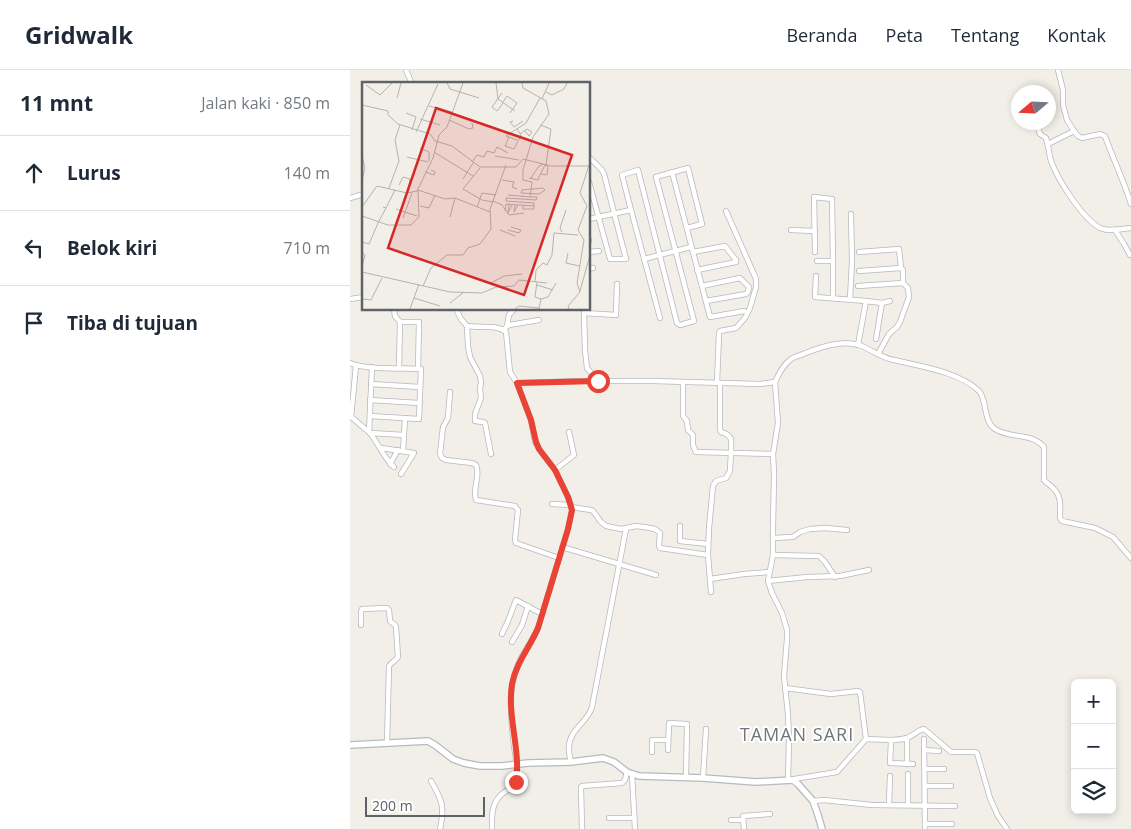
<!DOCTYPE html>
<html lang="id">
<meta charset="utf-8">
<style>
body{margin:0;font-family:"Open Sans",sans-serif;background:#f6f6f7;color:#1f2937}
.controls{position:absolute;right:15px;bottom:15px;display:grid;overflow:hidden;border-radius:8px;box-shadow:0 2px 8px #0003}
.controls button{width:45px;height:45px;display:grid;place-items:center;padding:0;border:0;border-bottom:1px solid #e0e1e3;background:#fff;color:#1f2937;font:25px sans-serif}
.compass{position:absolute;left:661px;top:15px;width:45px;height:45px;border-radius:50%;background:#fff;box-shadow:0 2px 8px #0003;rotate:251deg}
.scale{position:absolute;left:15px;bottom:12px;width:120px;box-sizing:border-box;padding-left:5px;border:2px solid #5f6368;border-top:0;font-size:14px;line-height:18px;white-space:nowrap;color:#5f6368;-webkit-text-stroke:4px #fff;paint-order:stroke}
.stop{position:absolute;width:15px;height:15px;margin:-11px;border:4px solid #ea4335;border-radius:50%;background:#fff}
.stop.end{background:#ea4335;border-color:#fff;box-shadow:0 1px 5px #0008}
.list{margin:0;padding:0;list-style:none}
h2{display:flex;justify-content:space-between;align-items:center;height:65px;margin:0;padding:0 20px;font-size:21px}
h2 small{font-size:16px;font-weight:400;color:#747a83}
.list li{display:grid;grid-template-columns:32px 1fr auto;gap:15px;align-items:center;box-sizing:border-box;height:75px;padding:0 20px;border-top:1px solid #e0e1e3}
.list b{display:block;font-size:19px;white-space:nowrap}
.list em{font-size:16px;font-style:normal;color:#747a83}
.icon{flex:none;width:28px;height:28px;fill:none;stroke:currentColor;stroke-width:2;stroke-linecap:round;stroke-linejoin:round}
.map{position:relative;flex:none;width:781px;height:759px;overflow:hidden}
header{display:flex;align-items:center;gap:30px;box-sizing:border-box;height:70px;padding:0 25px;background:#fff;border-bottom:1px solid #e0e1e3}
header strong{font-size:24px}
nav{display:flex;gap:28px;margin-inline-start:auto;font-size:18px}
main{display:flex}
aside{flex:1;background:#fff}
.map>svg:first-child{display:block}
</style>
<header>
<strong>Gridwalk</strong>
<nav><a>Beranda</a><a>Peta</a><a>Tentang</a><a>Kontak</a></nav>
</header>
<main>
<aside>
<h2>11 mnt<small>Jalan kaki · 850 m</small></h2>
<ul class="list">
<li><svg class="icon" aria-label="ahead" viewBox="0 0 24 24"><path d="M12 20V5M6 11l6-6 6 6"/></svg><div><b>Lurus</b></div><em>140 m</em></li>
<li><svg class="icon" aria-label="left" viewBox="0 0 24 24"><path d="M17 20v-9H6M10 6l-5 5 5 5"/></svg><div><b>Belok kiri</b></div><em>710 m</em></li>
<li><svg class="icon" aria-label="arrive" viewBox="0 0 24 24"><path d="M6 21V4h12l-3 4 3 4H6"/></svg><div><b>Tiba di tujuan</b></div></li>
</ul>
</aside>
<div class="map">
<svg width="781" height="759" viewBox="0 0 781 759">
<rect width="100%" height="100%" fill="#f1efe8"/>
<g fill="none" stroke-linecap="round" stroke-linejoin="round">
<g stroke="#b5b8bc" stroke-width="6">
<g id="street">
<path d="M56,0l6,14"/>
<path d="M708,0l5,20v15l4,15 7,11 4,5 4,2 18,-4 5,2c8,23 19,45 26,68"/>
<path d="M686,52l4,12 6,4 1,4c2,6 2,13 4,19 7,19 31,57 49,67 9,4 21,1 31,0"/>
<path d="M698,74l26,-13"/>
<path d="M239,87l13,13 2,4 22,85h-16l-21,-77"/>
<path d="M322,102l38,145 34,-6"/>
<path d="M0,128l14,-4"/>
<path d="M281,140l-9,-35 16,-5 39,153 3,2 14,-4 -38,-144 32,-9 14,56 -15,4"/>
<path d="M239,149l42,-9 29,108"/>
<path d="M441,160l24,1"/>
<path d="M765,160l9,14 6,11"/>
<path d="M239,170v1"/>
<path d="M239,182l10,-1"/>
<path d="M343,182l32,-6 11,14v2l-39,8"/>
<path d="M465,182l-1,-55 18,2 1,62"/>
<path d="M509,182l40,-3 2,19"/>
<path d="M294,189l47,-12"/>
<path d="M467,191h16v37"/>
<path d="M239,199l4,-1"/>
<path d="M509,201l42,-3 2,2v13"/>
<path d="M466,206l-1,21 51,4"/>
<path d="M352,216l38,-8 9,9 -1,5 -2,2 -40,7"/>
<path d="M508,216l45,-3 5,5 1,9 -9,25 -3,5 -8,7 -11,20"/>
<path d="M0,229l14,-2"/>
<path d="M500,229l2,-38 -1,-47"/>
<path d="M44,239l1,7 5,6 -1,46"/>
<path d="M106,239l5,10 6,7c12,2 29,-2 39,6l4,40 7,11 14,37 4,22 6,10 14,18 13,27 4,13 -4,19 -30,99c-5,11 -11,20 -17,30 -6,12 -9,24 -10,37 -1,17 1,34 3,51 2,11 4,23 2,34 -2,9 -11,10 -16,16 -9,9 -8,22 -8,33"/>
<path d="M50,252h19l-1,47"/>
<path d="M117,256l1,20 2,11 10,19 1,6 -1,7 1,9 -6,16v7l8,1 2,1 6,31"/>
<path d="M157,256l2,-11 5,-6"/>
<path d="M153,260l6,-5 30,-5"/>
<path d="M526,269l6,-36"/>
<path d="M508,275l8,-44 16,2 8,-2"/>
<path d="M0,293c15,7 53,5 71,6l-2,50 -49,-3"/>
<path d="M248,311l-11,-13 -2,-18 -1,-37 32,2 1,-31"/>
<path d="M333,312v34l4,5 1,9 5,5v10l3,7 77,2"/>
<path d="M425,312l3,41 -5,31 1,20 -1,55v26l-5,26 4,12 10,20 5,17v9l-3,37 4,38 1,26 -1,40 49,-8 29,-33c14,0 27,3 41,-1 6,-2 11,-8 17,-9l27,23h24l2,1 13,45 8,18 9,13"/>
<path d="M167,313l62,-2h74l107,3 15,-2c4,-8 7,-16 15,-22 3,-3 9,-4 13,-6 18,-7 37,-14 56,-9 12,4 22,13 35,15 25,6 66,12 85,31 8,8 4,30 16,38 15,10 36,3 49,18v33c3,4 7,5 10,9 8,8 6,19 6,29l2,3 33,7 18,9 18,21"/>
<path d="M367,313l2,-50 1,-2 16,-3 9,-10 5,-10 6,-21v-8l-3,-7 -27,-61"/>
<path d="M21,314l49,3"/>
<path d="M100,322l-2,26 -5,9 -3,27 2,4 4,2 26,3 4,2c5,11 -4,23 0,35l39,6 3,4 -3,30 1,3 43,15"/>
<path d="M20,330l49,3"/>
<path d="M0,346l19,16 3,-65"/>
<path d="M1,347l5,-51"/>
<path d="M19,362c9,10 15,27 25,35"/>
<path d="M20,363l34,2"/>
<path d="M31,378l33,5 -13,21"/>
<path d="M53,381l2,-33"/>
<path d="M40,394l8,-14"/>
<path d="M205,400l19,-15 -5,-23"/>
<path d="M202,434l19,1"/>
<path d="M221,437l20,3 2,1 8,11 5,4 15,3 15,-3 8,1 11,2 5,4 -1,13 1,2 48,7 1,-27 4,-42 3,-5 10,-3c1,-2 3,-5 4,-7 0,-3 2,-30 1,-32 -2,-4 -6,-6 -10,-7l-1,-3v-45"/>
<path d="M330,456v15l28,3"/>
<path d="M423,468l20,-1 7,-5 10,-3 15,-1 22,2"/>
<path d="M212,477l94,28"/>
<path d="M358,485l3,37"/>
<path d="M423,485l46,1 6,6 10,15"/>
<path d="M360,509l34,-5 25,-2"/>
<path d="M418,511l39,-4 33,-1 29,-6"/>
<path d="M11,555v-13l1,-3 25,-1 2,2 1,11 5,4 1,2 2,30c-2,4 -7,5 -9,9l-2,77"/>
<path d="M152,564l6,-13 8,-21 26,14"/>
<path d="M162,572l10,-17 6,-19"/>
<path d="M435,618l46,6 27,-3 2,1 6,47"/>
<path d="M557,668v26"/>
<path d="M574,669l1,90"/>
<path d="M541,671l-1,22 23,1"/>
<path d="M318,680l1,-27 18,1 -1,53"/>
<path d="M574,680l15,1"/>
<path d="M302,682v-12h16"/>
<path d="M221,692c-1,-5 -3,-11 -2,-16 1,-17 19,-24 23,-39l34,-178"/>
<path d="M575,699h19"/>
<path d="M282,704l3,55"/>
<path d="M353,708l3,-49"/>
<path d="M81,711c11,19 14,25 9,48"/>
<path d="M575,716h26"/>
<path d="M463,731l11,-1 48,5 83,1"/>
<path d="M539,735l1,-29"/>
<path d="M558,735v-31"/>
<path d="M259,748h25"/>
<path d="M381,750h12"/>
<path d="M575,754h27"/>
<path d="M232,759l-1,-42 1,-1 40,-3 3,-3 2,-8"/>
<path d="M394,759l-1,-13 27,-2"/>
</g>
</g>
<g stroke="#b6babf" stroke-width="8">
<path id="secondary" d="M0,675l78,-4 7,4 18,14 11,4 16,3h22l26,-3 43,-1 32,-4 11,4 13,10 12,4 64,2 53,4 37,-2 5,4 15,17 5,14 4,14"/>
</g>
<use href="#street" stroke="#fff" stroke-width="4.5"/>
<use href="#secondary" stroke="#fff" stroke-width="5.5"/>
</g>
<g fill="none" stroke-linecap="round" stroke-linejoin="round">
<path stroke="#ea4335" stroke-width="6" d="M166,712c5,-32 -9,-65 -4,-98 4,-21 18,-37 26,-56l30,-99 4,-19 -4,-13 -13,-27 -16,-21 -3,-7 -5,-22 -14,-37 81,-2"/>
</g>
<g text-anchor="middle" stroke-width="4" stroke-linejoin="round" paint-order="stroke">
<g font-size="18" letter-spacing="1" fill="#70757a" stroke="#fff">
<text x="447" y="671">TAMAN SARI</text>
</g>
</g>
<g transform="translate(12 12)">
<rect width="228" height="228" fill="#f1efe8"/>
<path fill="none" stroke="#b3b3b1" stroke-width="1" d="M85,1l3,6 29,9M134,1l2,16 17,12M4,3l14,10 12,-12M184,10l6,3 12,-6 3,-6M140,11l-10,14 5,4 6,-8M35,16l4,-15M180,17l7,-16M141,20l4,-6 10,7 -7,10M0,23l26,6v4l10,9 32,10 5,7 17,5 28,21h36l7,-8 28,7h37M67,24l23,6M44,31l10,4 -4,13M58,37l20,6M87,38l20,9 4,-1 -1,-5M151,39l-3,1 4,5 9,-6M178,43l11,4 -5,36M54,50l22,-48M158,52l7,-5 5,3 -3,4 -4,-5M147,55l-4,9 9,3 7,-14 -4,-6M155,58l-11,-4 20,-13 14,-25M58,66l9,4v9M72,70l39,24M0,74l3,12 -3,12M133,74l24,4M45,75l21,5M110,80l5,-7 7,2 3,-6 7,2 3,-6 11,6M118,86l-17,21 19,11 11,2M63,90l9,3 1,-3 -4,-2M167,96l9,2 1,-3 6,-12 3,2 -1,8 -6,-1M169,96l7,-11 5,-3M101,97l10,-16M140,98l12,2 -2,5 5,2M37,103l4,-8 7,2 -1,6M27,106l10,-27 -4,-21 5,-15M181,106l2,2 -6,4 -18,-1 1,-3zM146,113l22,2 2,-15 -9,-2v-10l10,-33 16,-23 -3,-13 -23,-13 -1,-5M131,119l9,4 7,10 15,-2M147,122l-1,9 4,-8M153,123l-1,7 4,-7M161,123v4h11v-6l-28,-2v-3l30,2 1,-3h-7M58,124l9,2 6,-13M0,125l15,-21 30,7 10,-2 16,-33 6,-23 8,-8 16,-44M21,125l3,1 9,-18M115,125l5,-14 14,2M34,127l21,7M143,129l1,-7 28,2M0,134l26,9h23l8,-8 -1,-27 27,9 10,-1 35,14M88,135l5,-19M41,136l9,-25M16,141l8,-15M138,148l15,6M146,148l11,3 2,-3 -10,-3M200,150l-2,-4 6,-18M0,160l7,2 9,-21M0,171l3,2 -3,11M206,171l-2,10 13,3M0,190l88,20 32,1 14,-6 18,-1 5,-6 28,3M173,200l1,-12 7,-7 4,2 5,-10 2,-22 24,2M175,200l-2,15 6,2M129,201l13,-7 18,-2M175,203l16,5M61,204l8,-18 16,-13h16l5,-7 12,-4 11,-15 -1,-20 16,-44M218,209l10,-36M52,216l26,8M0,217l9,1 11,-22M88,221l14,-11M48,227l9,-25M153,227l4,-3 20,2M177,227l2,-10 7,-2 8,-14M207,227l-1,-3 12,-14 -3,-9 7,-43 -6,-10 9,-24 -7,-13 10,-31"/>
<path fill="#d62828" fill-opacity="0.15" stroke="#d62828" stroke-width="2.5" d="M74,26l136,47 -48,140 -136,-47z"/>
<rect width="228" height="228" fill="none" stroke="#5f6368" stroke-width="2.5"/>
</g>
</svg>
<div class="controls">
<button>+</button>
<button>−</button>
<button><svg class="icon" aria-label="layers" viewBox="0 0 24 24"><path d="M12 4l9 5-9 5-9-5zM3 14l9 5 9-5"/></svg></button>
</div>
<svg class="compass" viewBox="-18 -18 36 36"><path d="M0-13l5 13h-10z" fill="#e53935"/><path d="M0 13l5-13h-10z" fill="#747a83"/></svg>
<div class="scale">200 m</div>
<div class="stop" style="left:248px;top:311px"></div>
<div class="stop end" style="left:166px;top:712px"></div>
</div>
</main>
